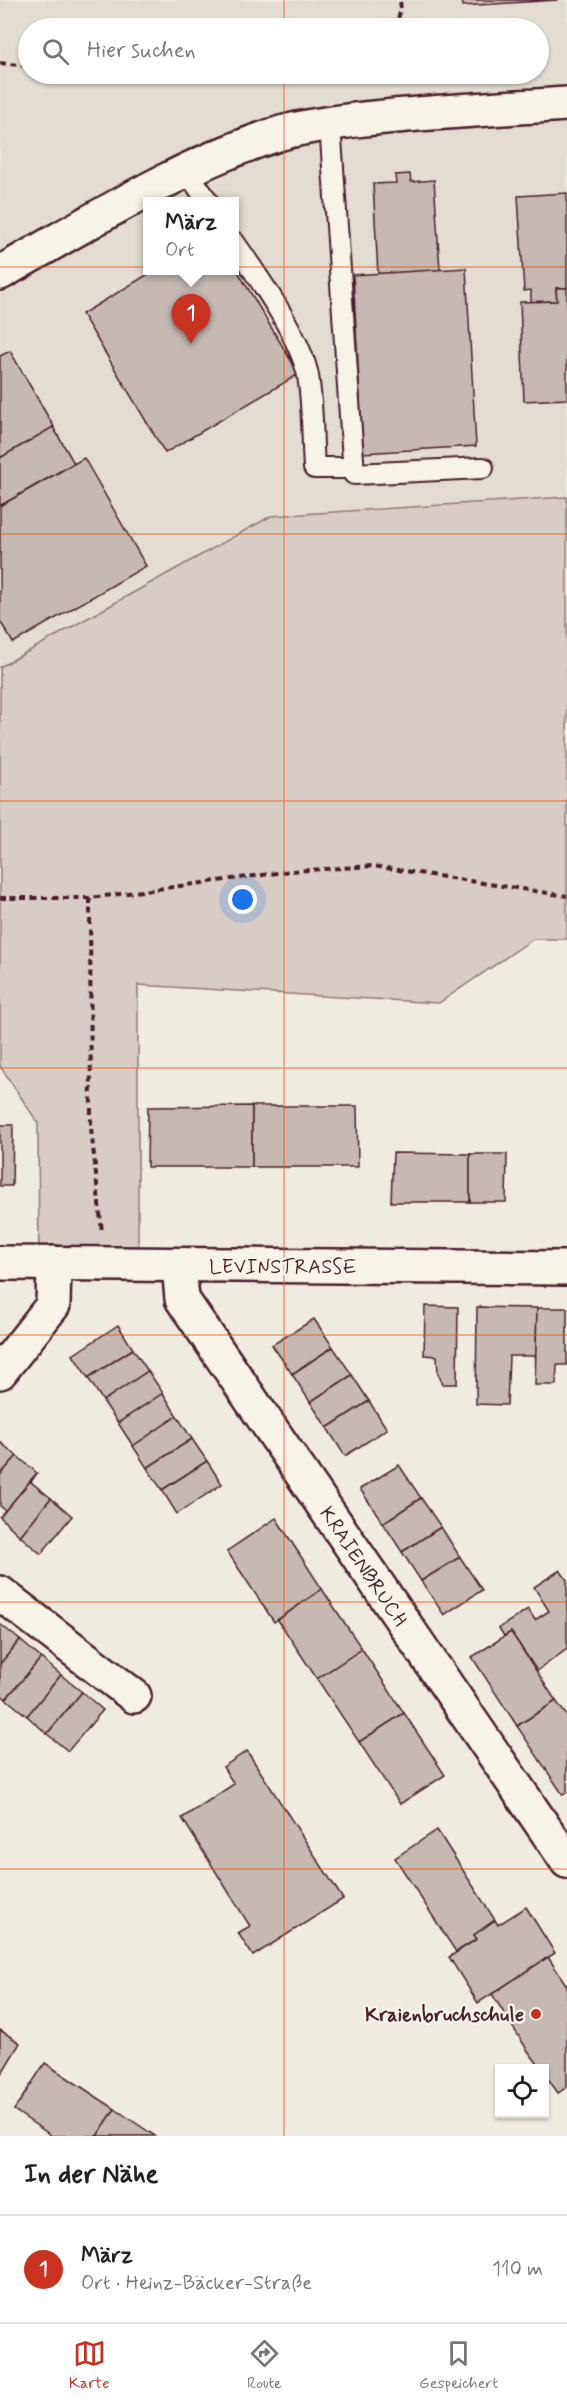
<!DOCTYPE html>
<html lang="de">
<meta charset="utf-8">
<style>
body{margin:0;font-family:Mynerve,sans-serif;background:#f2f2f2;color:#222}
.controls{position:absolute;right:18px;bottom:18px;display:grid;overflow:hidden;border-radius:0px;box-shadow:0 2px 4px #0004}
.controls button{width:54px;height:54px;display:grid;place-items:center;padding:0;border:0;border-bottom:2px solid #e0e0e0;background:#fff;color:#222;font:30px sans-serif}
.you{position:absolute;left:243px;top:900px;width:21px;height:21px;margin:-15px;border:4px solid #fff;border-radius:50%;background:#1a73e8;box-shadow:0 0 0 9px #1a73e833}
.badge{display:grid;place-items:center;width:39px;height:39px;border-radius:50%;background:#c8321e;color:#fff;font-size:20px;font-weight:700}
.pin{position:absolute;translate:-50% -50px;filter:drop-shadow(0 2px 3px #0008)}
.pin::after{content:'';position:absolute;top:32px;width:21px;height:18px;background:inherit;clip-path:polygon(0 0,100% 0,50% 100%)}
.popup{position:absolute;left:143px;top:197px;width:96px;height:78px;box-sizing:border-box;display:grid;place-content:center;border-radius:0px;background:#fff;filter:drop-shadow(0 2px 4px #0005);font-size:20px;white-space:nowrap;color:#767676}
.popup b{font-size:22px;color:#222}
.popup::after{content:'';position:absolute;left:50%;top:100%;margin-left:-12px;border:12px solid transparent;border-top-color:#fff}
.list{margin:0;padding:0;list-style:none}
h2{display:flex;justify-content:space-between;align-items:center;height:78px;margin:0;padding:0 24px;font-size:26px}
h2 small{font-size:20px;font-weight:400;color:#767676}
.list li{display:grid;grid-template-columns:39px 1fr auto;gap:18px;align-items:center;box-sizing:border-box;height:108px;padding:0 24px;border-top:2px solid #e0e0e0}
.list b{display:block;font-size:22px;white-space:nowrap}
.list p{margin:0;font-size:20px;white-space:nowrap;color:#767676}
.list em{font-size:20px;font-style:normal;color:#767676}
.icon{flex:none;width:33px;height:33px;fill:none;stroke:currentColor;stroke-width:2;stroke-linecap:round;stroke-linejoin:round}
.map{position:relative;flex:none;width:567px;height:2136px;overflow:hidden}
.search{position:absolute;background:#fff;box-shadow:0 2px 4px #0004;left:18px;right:18px;top:18px;height:66px;display:flex;align-items:center;gap:15px;box-sizing:border-box;padding:0 21px;border-radius:33px;color:#767676;font-size:22px}
.sheet{height:186px;background:#fff}
nav{display:flex;justify-content:space-around;align-items:center;box-sizing:border-box;height:84px;border-top:2px solid #e0e0e0;background:#fff;font-size:16px;color:#767676}
nav a{display:grid;justify-items:center;gap:3px}
nav .on{color:#c8321e}
.map>svg:first-child{display:block}
</style>
<div class="map">
<svg width="567" height="2136" viewBox="0 0 567 2136">
<rect width="100%" height="100%" fill="#f0ebe0"/>
<filter id="ink" filterUnits="userSpaceOnUse"><feTurbulence type="fractalNoise" baseFrequency=".0167" numOctaves="2"/><feDisplacementMap in="SourceGraphic" scale="12" xChannelSelector="R" yChannelSelector="G"/><feConvolveMatrix kernelMatrix="1 2 1 2 8 2 1 2 1" color-interpolation-filters="sRGB"/></filter>
<g filter="url(#ink)">
<path fill="#e3dcd2" fill-rule="evenodd" d="M0,0h567v497l-296,19 -271,151v-387l162,-93 87,-36 41,-14 44,-7 135,-14v-10l-135,7 -88,24 -44,17 -202,107zM28,28h510v46h-510zM148,202h86v68h-86z"/>
<path fill="#d8cdc6" stroke="#917678" stroke-width="1.5" d="M567,497v442h-34l-94,64 -301,-18v274l-99,1 -1,-137 -38,-57v-399l271,-151z"/>
<g fill="#c6b8b3" stroke="#4a1f2b" stroke-width="1.5">
<path d="M462,0h96l-95,6z"/>
<path d="M410,174l1,8 23,-2 6,90 -62,4 -5,-90 23,-1 -1,-8z"/>
<path d="M567,193v95h-11l1,13 -26,1v-12l-7,1 -6,-95z"/>
<path d="M234,265l65,109 -134,79 -83,-139 73,-44h79z"/>
<path d="M466,268l10,178 -113,7 -10,-178z"/>
<path d="M556,288h11v111l-43,2 -4,-99 37,-1z"/>
<path d="M10,351l44,76 -54,31v-102z"/>
<path d="M53,427l21,36 -74,43v-48z"/>
<path d="M84,458l62,108 -133,77 -13,-22v-115z"/>
<path d="M252,1106v61h-105l1,-60z"/>
<path d="M252,1106h105l1,61h-106z"/>
<path d="M0,1125h13l-1,61h-12z"/>
<path d="M393,1153l77,1v48h-79z"/>
<path d="M470,1154h37l-1,48h-36z"/>
<path d="M425,1306l33,1 -1,77h-14l-5,-10 -1,-18 -13,-1z"/>
<path d="M477,1307l60,1 -1,48h-27l-2,49 -31,-1z"/>
<path d="M537,1308h30v57h-10l-1,20h-21z"/>
<path d="M314,1319l19,28 -41,27 -20,-29z"/>
<path d="M118,1325l15,24 -45,29 -15,-23z"/>
<path d="M333,1347l19,28 -42,27 -18,-28z"/>
<path d="M133,1349l15,22 -45,30 -15,-23z"/>
<path d="M148,1371l15,22 -45,30 -15,-22z"/>
<path d="M352,1375l17,26 -42,27 -17,-26z"/>
<path d="M163,1393l14,23 -44,30 -15,-23z"/>
<path d="M369,1401l18,28 -42,27 -18,-28z"/>
<path d="M177,1416l15,23 -45,29 -14,-22z"/>
<path d="M192,1439l15,22 -45,29 -15,-22z"/>
<path d="M0,1442l17,14 -17,19z"/>
<path d="M17,1456l20,17 -37,44 5,-7 -5,-4v-31z"/>
<path d="M207,1461l15,23 -45,30 -15,-24z"/>
<path d="M399,1465l22,33 -38,25 -23,-34z"/>
<path d="M37,1473l-6,9 20,16 -31,38 -20,-19z"/>
<path d="M51,1498l21,18 -31,38 -21,-18z"/>
<path d="M421,1498l20,29 -39,25 -19,-29z"/>
<path d="M276,1518l46,71 -48,33 -47,-71z"/>
<path d="M441,1527l19,30 -39,24 -19,-29z"/>
<path d="M460,1557l22,33 -38,25 -23,-34z"/>
<path d="M560,1570l7,10v69l-30,22 -26,-39 -7,4 -5,-8 29,-19 7,11 14,-9 -15,-24z"/>
<path d="M322,1589l40,60 -45,30 -39,-59z"/>
<path d="M0,1624l20,16 -20,24z"/>
<path d="M511,1632l45,69 -39,25 -45,-69z"/>
<path d="M20,1640l21,18 -35,41 -6,-5v-30z"/>
<path d="M362,1649l42,64 -45,29 -42,-63z"/>
<path d="M41,1658l20,17 -34,41 -21,-17z"/>
<path d="M61,1675l21,17 -35,42 -20,-18z"/>
<path d="M82,1692l21,18 -35,41 -21,-17z"/>
<path d="M556,1701l11,15v76l-4,3 -46,-69z"/>
<path d="M404,1713l41,62 -45,29 -41,-62z"/>
<path d="M247,1751l96,148 -90,57 -15,-23 12,-7 -68,-108 52,-34 -11,-17z"/>
<path d="M437,1830l58,90 -21,15 3,4 -21,13 -61,-94z"/>
<path d="M526,1907l29,46 -77,50 -29,-46 28,-18 -3,-4 21,-15 3,5z"/>
<path d="M548,1957l19,29v101l-9,6 -14,-20v-5h-3l-13,-17 -36,-57z"/>
<path d="M0,2030l20,13 -20,33z"/>
<path d="M45,2063l70,46 -18,27h-45l-38,-26z"/>
<path d="M115,2109l40,27h-58z"/>
</g>
<g fill="none" stroke-linecap="round" stroke-linejoin="round">
<g stroke="#4a1f2b" stroke-width="24">
<g id="service">
<path d="M330,124l24,350 129,-6"/>
<path d="M187,171l21,31"/>
<path d="M234,242c24,35 62,88 73,129 6,26 5,68 7,97h40"/>
</g>
</g>
<g stroke="#4a1f2b" stroke-width="38">
<g id="minor">
<path d="M0,273c91,-51 181,-109 281,-140 33,-9 70,-13 104,-16 60,-6 121,-9 182,-13"/>
<path d="M0,1263l567,5"/>
<path d="M179,1265l3,34 385,562"/>
<path d="M0,1372l53,-67 1,-42"/>
<path d="M0,1593l134,103"/>
</g>
</g>
<g stroke="#4a1f2b" stroke-width="4" stroke-dasharray="6 4.5" stroke-linecap="butt">
<path d="M395,28l6,-19 -1,-9"/>
<path d="M0,63l28,3"/>
<path d="M0,898h90l202,-27 81,-5 194,30"/>
<path d="M90,898l1,230 11,104"/>
</g>
<use href="#service" stroke="#f7f3e8" stroke-width="20"/>
<use href="#minor" stroke="#f7f3e8" stroke-width="33"/>
</g>
</g>
<path fill="none" stroke="#e8590c" stroke-width="1.5" stroke-opacity="0.55" d="M284,0v28M284,74v2062M0,267h567M0,534h567M0,801h567M0,1068h567M0,1335h567M0,1602h567M0,1869h567"/>
<circle fill="#c8321e" stroke="#f7f3e8" stroke-width="2" cx="536" cy="2014" r="6"/>
<g text-anchor="middle" stroke-width="5" stroke-linejoin="round" paint-order="stroke">
<g font-size="20" fill="#4a1f2b" stroke="#f7f3e8">
<text x="283" y="1273">LEVINSTRASSE</text>
<text transform="translate(364 1566) rotate(56)" y="7">KRAIENBRUCH</text>
</g>
<g font-size="20" font-weight="bold" fill="#4a1f2b" stroke="#f7f3e8" text-anchor="end">
<text x="524" y="2021">Kraienbruchschule</text>
</g>
</g>
</svg>
<div class="controls">
<button><svg class="icon" aria-label="locate" viewBox="0 0 24 24"><circle cx="12" cy="12" r="6"/><path d="M12 2v4M12 18v4M2 12h4M18 12h4"/></svg></button>
</div>
<div class="you"></div>
<div class="pin badge" style="left:191px;top:344px">1</div>
<div class="popup"><b>März</b>Ort</div>
<div class="search"><svg class="icon" aria-label="search" viewBox="0 0 24 24"><circle cx="10" cy="10" r="6"/><path d="M15 15l6 6"/></svg>Hier suchen</div>
</div>
<section class="sheet">
<h2>In der Nähe<small></small></h2>
<ul class="list">
<li><span class="badge">1</span><div><b>März</b><p>Ort · Heinz-Bäcker-Straße</p></div><em>110 m</em></li>
</ul>
</section>
<nav>
<a class="on"><svg class="icon" aria-label="map" viewBox="0 0 24 24"><path d="M3 6l6-2 6 2 6-2v14l-6 2-6-2-6 2zM9 4v14M15 6v14"/></svg>Karte</a>
<a><svg class="icon" aria-label="directions" viewBox="0 0 24 24"><path d="M12 3l9 9-9 9-9-9zM9 14v-3h6M13 9l2 2-2 2"/></svg>Route</a>
<a><svg class="icon" aria-label="saved" viewBox="0 0 24 24"><path d="M7 4h10v16l-5-4-5 4z"/></svg>Gespeichert</a>
</nav>
